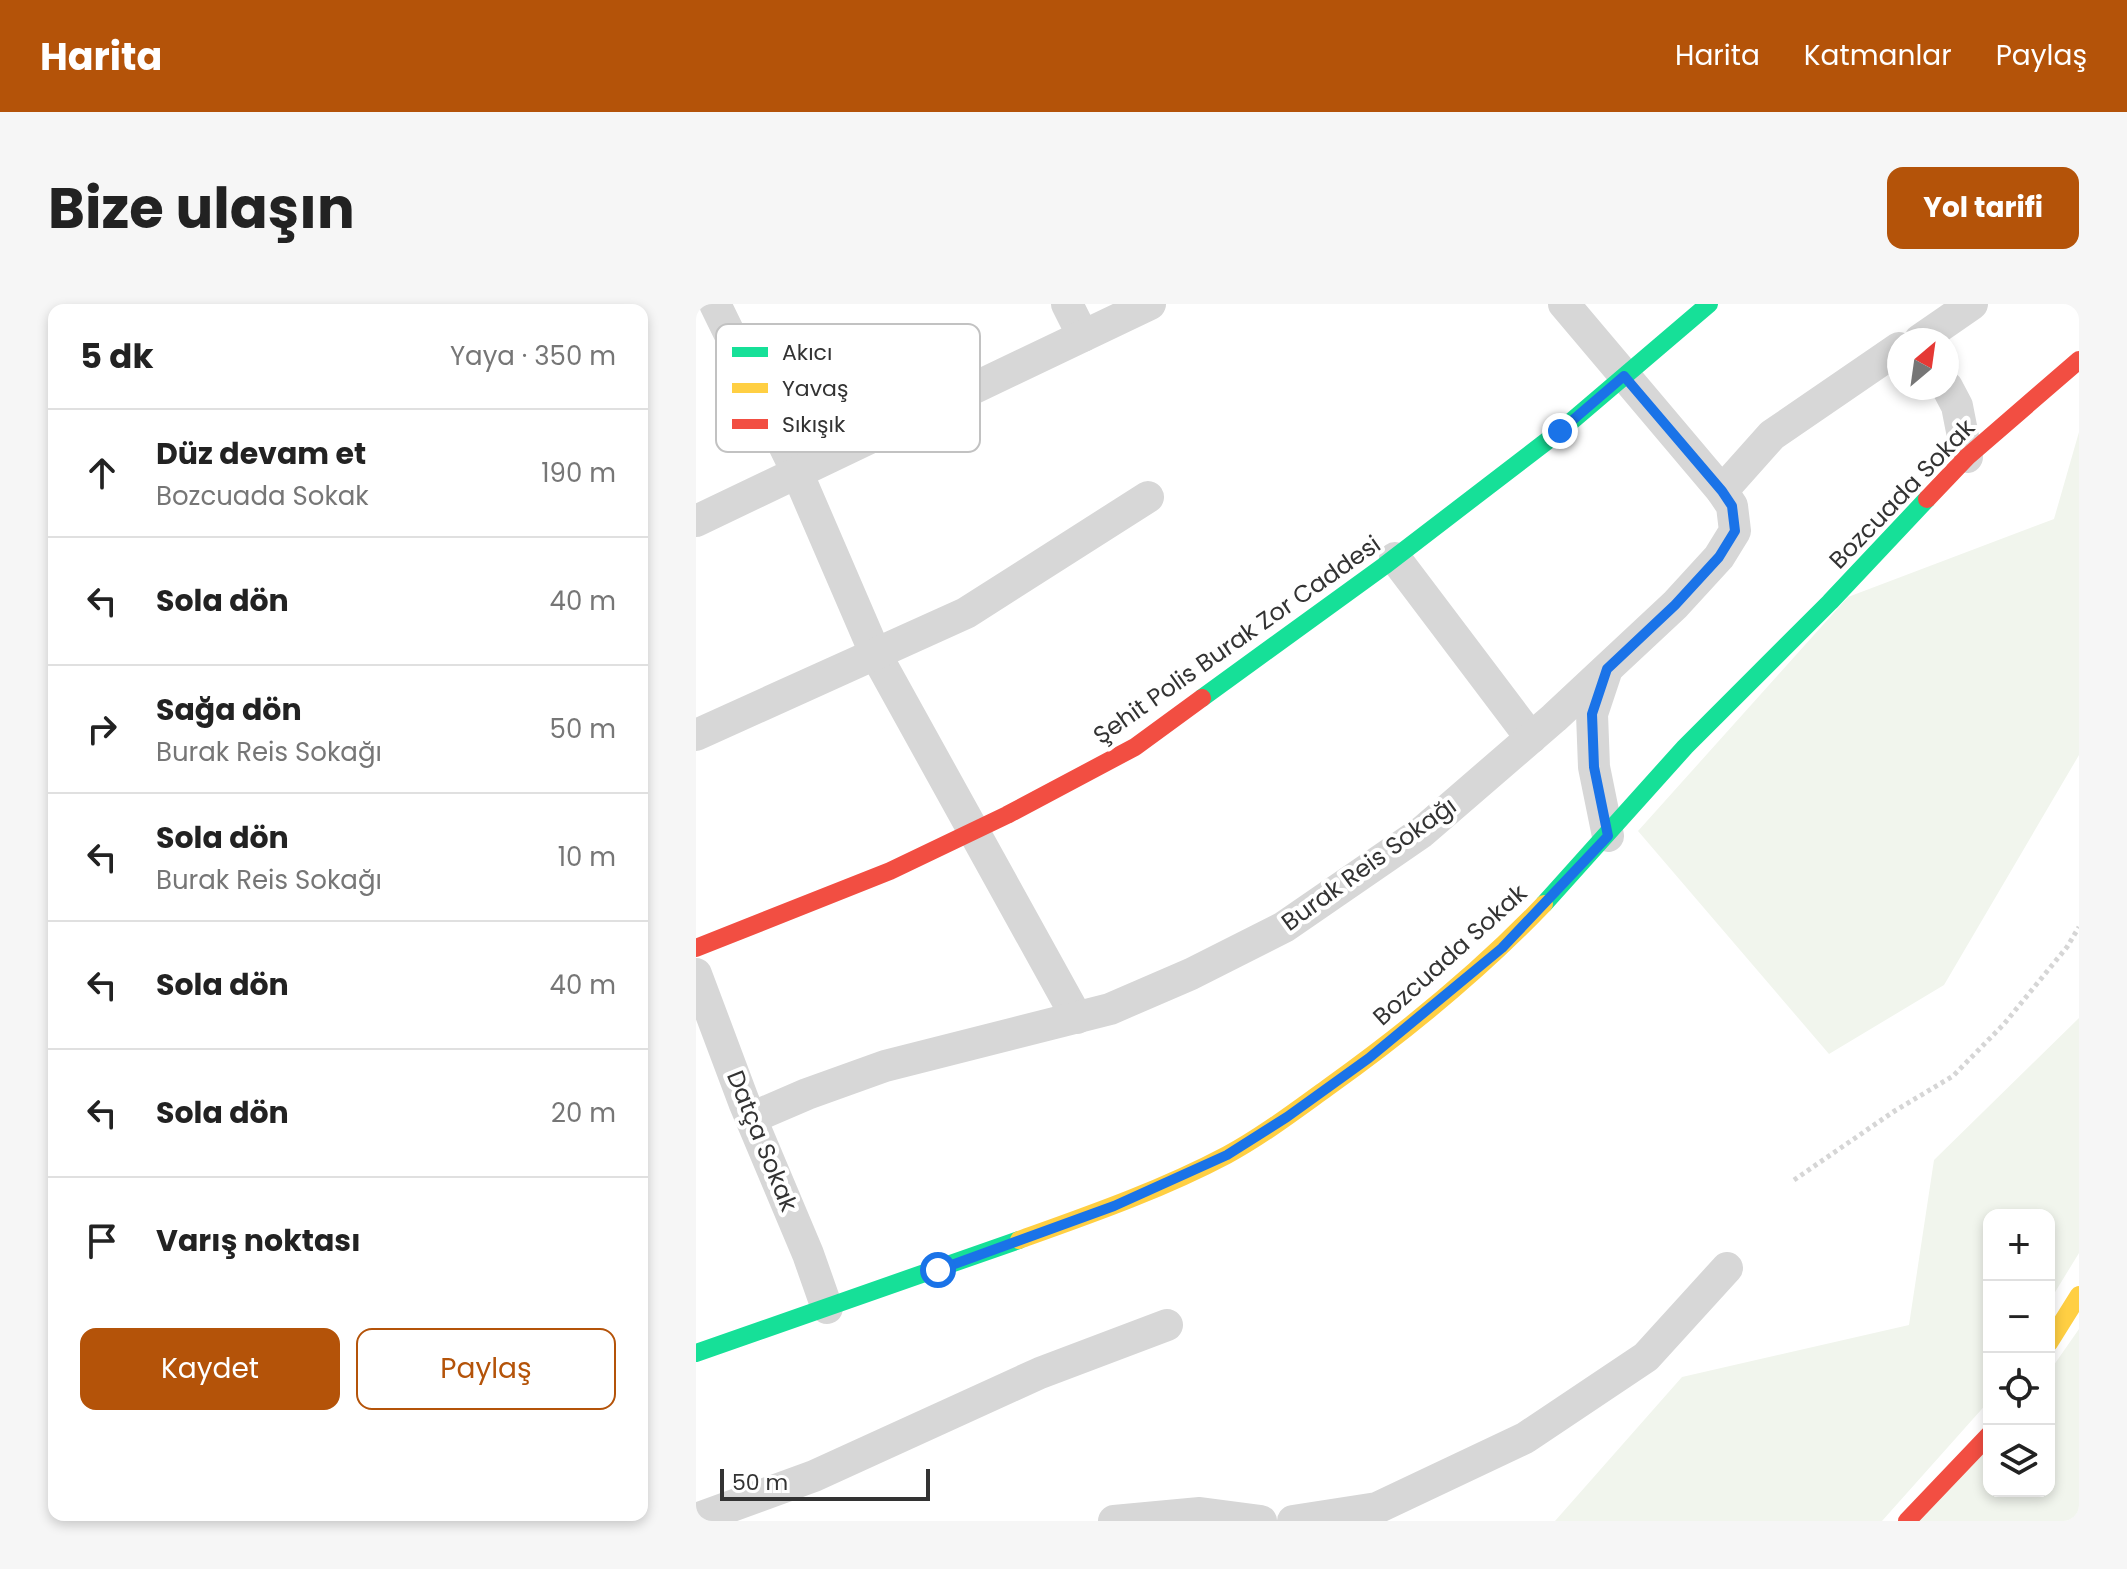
<!DOCTYPE html>
<html lang="tr">
<meta charset="utf-8">
<style>
body{margin:0;font-family:Poppins,sans-serif;background:#f6f6f6;color:#222}
.controls{position:absolute;right:24px;bottom:24px;display:grid;overflow:hidden;border-radius:16px;box-shadow:0 4px 12px #0003}
.controls button{width:72px;height:72px;display:grid;place-items:center;padding:0;border:0;border-bottom:2px solid #e0e0e0;background:#fff;color:#222;font:40px sans-serif}
.compass{position:absolute;left:1191px;top:24px;width:72px;height:72px;border-radius:50%;background:#fff;box-shadow:0 4px 12px #0003;rotate:29deg}
.scale{position:absolute;left:24px;bottom:20px;width:210px;box-sizing:border-box;padding-left:8px;border:4px solid #333;border-top:0;font-size:22px;line-height:28px;white-space:nowrap;color:#333;-webkit-text-stroke:6px #fff;paint-order:stroke}
.stop{position:absolute;width:24px;height:24px;margin:-18px;border:6px solid #1a73e8;border-radius:50%;background:#fff}
.stop.end{background:#1a73e8;border-color:#fff;box-shadow:0 2px 8px #0008}
.list{margin:0;padding:0;list-style:none}
h2{display:flex;justify-content:space-between;align-items:center;height:104px;margin:0;padding:0 32px;font-size:34px}
h2 small{font-size:26px;font-weight:400;color:#767676}
.list li{display:grid;grid-template-columns:52px 1fr auto;gap:24px;align-items:center;box-sizing:border-box;height:128px;padding:0 32px;border-top:2px solid #e0e0e0}
.list b{display:block;font-size:30px;white-space:nowrap}
.list p{margin:0;font-size:26px;white-space:nowrap;color:#767676}
.list em{font-size:26px;font-style:normal;color:#767676}
.actions{display:flex;gap:16px;padding:24px 32px}
.actions a{flex:1;padding:18px 0;border:2px solid #b45309;border-radius:16px;text-align:center;font-size:28px;color:#b45309}
.actions .main{background:#b45309;color:#fff}
.icon{flex:none;width:44px;height:44px;fill:none;stroke:currentColor;stroke-width:2;stroke-linecap:round;stroke-linejoin:round}
.map{position:relative;flex:none;width:1383px;height:1217px;overflow:hidden;border-radius:16px}
header{display:flex;align-items:center;gap:48px;box-sizing:border-box;height:112px;padding:0 40px;background:#b45309;color:#fff}
header strong{font-size:38px}
nav{display:flex;gap:44px;margin-inline-start:auto;font-size:28px}
.intro{display:flex;align-items:center;justify-content:space-between;box-sizing:border-box;height:192px;padding:0 48px}
h1{margin:0;font-size:56px}
.button{padding:20px 36px;border-radius:16px;background:#b45309;color:#fff;font-size:28px;font-weight:700}
main{display:flex;gap:48px;padding:0 48px}
aside{flex:1;background:#fff;border-radius:16px;box-shadow:0 4px 12px #0003}
.map>svg:first-child{display:block}
</style>
<header>
<strong>Harita</strong>
<nav><a>Harita</a><a>Katmanlar</a><a>Paylaş</a></nav>
</header>
<div class="intro"><h1>Bize ulaşın</h1><a class="button">Yol tarifi</a></div>
<main>
<aside>
<h2>5 dk<small>Yaya · 350 m</small></h2>
<ul class="list">
<li><svg class="icon" aria-label="ahead" viewBox="0 0 24 24"><path d="M12 20V5M6 11l6-6 6 6"/></svg><div><b>Düz devam et</b><p>Bozcuada Sokak</p></div><em>190 m</em></li>
<li><svg class="icon" aria-label="left" viewBox="0 0 24 24"><path d="M17 20v-9H6M10 6l-5 5 5 5"/></svg><div><b>Sola dön</b></div><em>40 m</em></li>
<li><svg class="icon" aria-label="right" viewBox="0 0 24 24"><path d="M7 20v-9h11M14 6l5 5-5 5"/></svg><div><b>Sağa dön</b><p>Burak Reis Sokağı</p></div><em>50 m</em></li>
<li><svg class="icon" aria-label="left" viewBox="0 0 24 24"><path d="M17 20v-9H6M10 6l-5 5 5 5"/></svg><div><b>Sola dön</b><p>Burak Reis Sokağı</p></div><em>10 m</em></li>
<li><svg class="icon" aria-label="left" viewBox="0 0 24 24"><path d="M17 20v-9H6M10 6l-5 5 5 5"/></svg><div><b>Sola dön</b></div><em>40 m</em></li>
<li><svg class="icon" aria-label="left" viewBox="0 0 24 24"><path d="M17 20v-9H6M10 6l-5 5 5 5"/></svg><div><b>Sola dön</b></div><em>20 m</em></li>
<li><svg class="icon" aria-label="arrive" viewBox="0 0 24 24"><path d="M6 21V4h12l-3 4 3 4H6"/></svg><div><b>Varış noktası</b></div></li>
</ul>
<div class="actions"><a class="main">Kaydet</a><a>Paylaş</a></div>
</aside>
<div class="map">
<svg width="1383" height="1217" viewBox="0 0 1383 1217">
<rect width="100%" height="100%" fill="#fff"/>
<g fill="#f1f5ed">
<path d="M1383,128v323l-135,230 -115,69 -191,-223 210,-234 206,-78z"/>
<path d="M1383,714v235l-30,49v-87h-60v186l-107,120h-327l127,-144 227,-52 25,-165z"/>
<path d="M1383,1025v192h-164l74,-75v45h60v-119z"/>
</g>
<g fill="none" stroke-linecap="round" stroke-linejoin="round">
<path stroke="#d6d6d6" stroke-width="5" stroke-dasharray="4 4" stroke-linecap="butt" d="M1098,876l99,-68 60,-36 51,-52 63,-77 12,-20"/>
<g stroke="#d7d7d7" stroke-width="32">
<path d="M19,0l82,168 78,181 202,365"/>
<path d="M371,0l16,32"/>
<path d="M868,0l158,187"/>
<path d="M1224,36l52,-36"/>
<path d="M1251,83l10,19 10,51"/>
<path d="M0,217l454,-217"/>
<path d="M699,254l136,180"/>
<path d="M910,368l-14,42 2,53 14,69"/>
<path d="M0,431l270,-122 182,-116"/>
<path d="M0,670l48,128 64,152 19,54"/>
<path d="M55,814l56,-24 78,-28 225,-57 81,-35 93,-47 138,-95 132,-114 121,-113 44,-48 16,-26 -3,-25 -10,-15 50,-56 127,-87"/>
<path d="M0,1215l118,-43 226,-103 127,-48"/>
<path d="M418,1217l86,-8 61,8"/>
<path d="M597,1217l84,-13 148,-70 121,-81 81,-89"/>
</g>
<g stroke="#16e098" stroke-width="18">
<path d="M506,394l182,-132 176,-135 149,-127"/>
<path d="M848,600l141,-157 145,-145 97,-103"/>
<path d="M0,1049l323,-113"/>
</g>
<g stroke="#ffcf43" stroke-width="18">
<path d="M323,936c70,-25 142,-50 208,-85 35,-19 68,-44 100,-67 77,-55 152,-116 217,-184"/>
<path d="M1353,1039l30,-48"/>
</g>
<g stroke="#f24e42" stroke-width="18">
<path d="M1231,195l40,-42 112,-97"/>
<path d="M0,644l194,-77 117,-56 128,-68 67,-49"/>
<path d="M1211,1217l82,-86"/>
</g>
</g>
<g fill="none" stroke-linecap="round" stroke-linejoin="round">
<path stroke="#1a73e8" stroke-width="10" d="M242,966l176,-64 113,-51 60,-38 82,-59 133,-110 106,-112 -14,-69 -2,-53 15,-45 68,-64 44,-48 16,-26 -3,-25 -10,-15 -98,-115 -64,55"/>
</g>
<g text-anchor="middle" stroke-width="8" stroke-linejoin="round" paint-order="stroke">
<g font-size="24" fill="#333" stroke="#fff">
<text transform="translate(1206 190) rotate(-46)" y="8">Bozcuada Sokak</text>
<text transform="translate(541 336) rotate(-35)" y="8">Şehit Polis Burak Zor Caddesi</text>
<text transform="translate(673 560) rotate(-36)" y="8">Burak Reis Sokağı</text>
<text transform="translate(754 651) rotate(-42)" y="8">Bozcuada Sokak</text>
<text transform="translate(66 837) rotate(68)" y="8">Datça Sokak</text>
</g>
</g>
<rect x="20" y="20" width="264" height="128" rx="12" fill="#fff" stroke="#c2c2c2" stroke-width="2"/>
<rect x="36" y="43" width="36" height="10" fill="#16e098"/>
<rect x="36" y="79" width="36" height="10" fill="#ffcf43"/>
<rect x="36" y="115" width="36" height="10" fill="#f24e42"/>
<g font-size="22" fill="#333">
<text x="86" y="56">Akıcı</text>
<text x="86" y="92">Yavaş</text>
<text x="86" y="128">Sıkışık</text>
</g>
</svg>
<div class="controls">
<button>+</button>
<button>−</button>
<button><svg class="icon" aria-label="locate" viewBox="0 0 24 24"><circle cx="12" cy="12" r="6"/><path d="M12 2v4M12 18v4M2 12h4M18 12h4"/></svg></button>
<button><svg class="icon" aria-label="layers" viewBox="0 0 24 24"><path d="M12 4l9 5-9 5-9-5zM3 14l9 5 9-5"/></svg></button>
</div>
<svg class="compass" viewBox="-18 -18 36 36"><path d="M0-13l5 13h-10z" fill="#e53935"/><path d="M0 13l5-13h-10z" fill="#767676"/></svg>
<div class="scale">50 m</div>
<div class="stop" style="left:242px;top:966px"></div>
<div class="stop end" style="left:864px;top:127px"></div>
</div>
</main>
